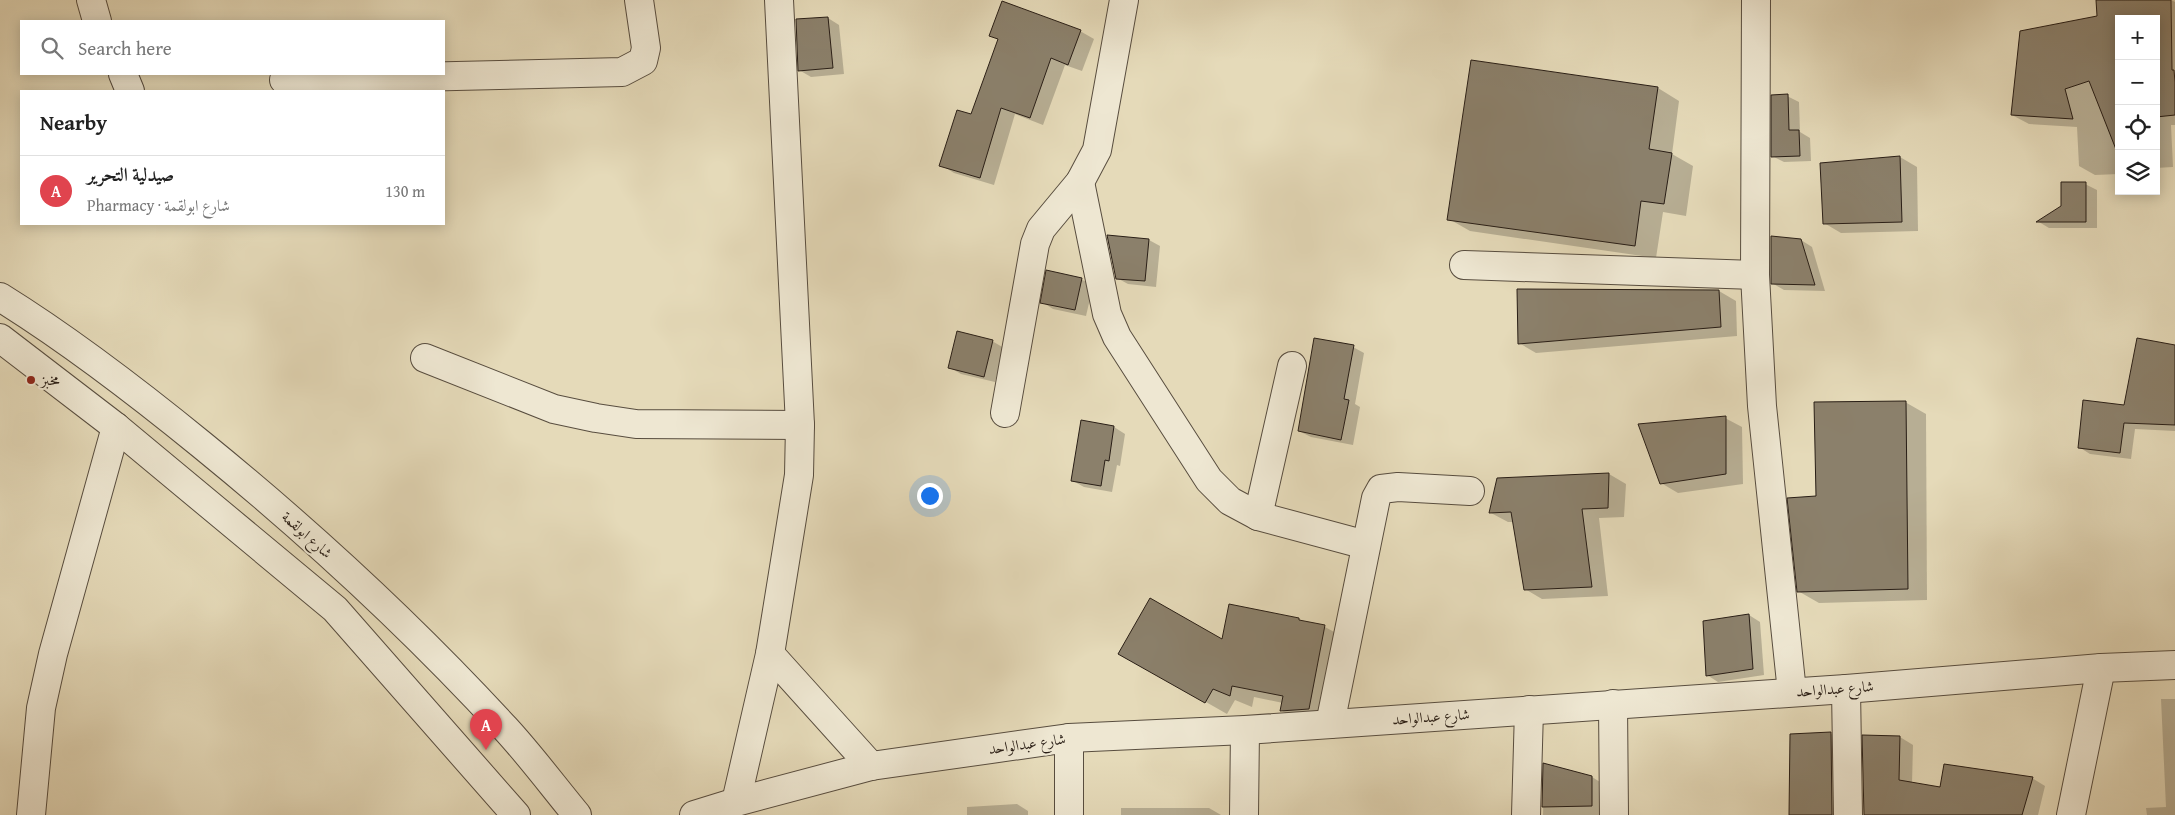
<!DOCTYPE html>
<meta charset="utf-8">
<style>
body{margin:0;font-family:"Gentium Book Plus",Amiri,serif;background:#f6f6f6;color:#222}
.controls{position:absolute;right:15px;top:15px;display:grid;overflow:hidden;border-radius:0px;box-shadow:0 2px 12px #0003}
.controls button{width:45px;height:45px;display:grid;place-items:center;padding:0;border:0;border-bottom:1px solid #e0e0e0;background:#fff;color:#222;font:25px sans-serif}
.you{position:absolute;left:929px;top:495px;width:18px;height:18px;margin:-12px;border:4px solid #fff;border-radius:50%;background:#1a73e8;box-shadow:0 0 0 8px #1a73e833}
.badge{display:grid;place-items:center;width:32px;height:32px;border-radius:50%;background:#0b8043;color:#fff;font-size:16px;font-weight:700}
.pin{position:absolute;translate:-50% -41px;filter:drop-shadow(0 1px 2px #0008)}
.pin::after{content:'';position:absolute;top:26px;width:18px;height:15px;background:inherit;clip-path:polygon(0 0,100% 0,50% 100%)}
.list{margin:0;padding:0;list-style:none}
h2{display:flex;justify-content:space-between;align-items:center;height:65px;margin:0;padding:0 20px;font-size:21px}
h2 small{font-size:16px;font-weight:400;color:#767676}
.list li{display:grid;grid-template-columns:32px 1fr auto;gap:15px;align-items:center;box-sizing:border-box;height:70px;padding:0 20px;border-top:1px solid #e0e0e0}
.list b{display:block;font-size:19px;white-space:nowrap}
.list p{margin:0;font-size:16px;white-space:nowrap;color:#767676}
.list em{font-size:16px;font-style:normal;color:#767676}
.icon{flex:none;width:28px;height:28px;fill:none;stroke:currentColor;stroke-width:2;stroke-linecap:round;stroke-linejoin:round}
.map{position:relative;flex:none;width:2175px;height:815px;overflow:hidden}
.search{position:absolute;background:#fff;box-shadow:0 2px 12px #0003;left:20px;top:20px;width:425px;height:55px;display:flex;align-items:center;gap:12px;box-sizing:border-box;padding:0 18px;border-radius:0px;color:#767676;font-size:19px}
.panel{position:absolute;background:#fff;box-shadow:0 2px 12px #0003;left:20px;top:90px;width:425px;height:135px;border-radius:0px}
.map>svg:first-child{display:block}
</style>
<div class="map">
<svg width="2175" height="815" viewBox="0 0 2175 815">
<rect width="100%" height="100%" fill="#e5dab9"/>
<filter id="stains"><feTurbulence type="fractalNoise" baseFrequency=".004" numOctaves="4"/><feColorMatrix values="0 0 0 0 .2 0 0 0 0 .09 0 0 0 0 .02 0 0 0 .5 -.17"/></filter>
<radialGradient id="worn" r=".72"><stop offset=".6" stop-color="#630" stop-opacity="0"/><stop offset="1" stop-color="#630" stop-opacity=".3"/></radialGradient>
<g fill="#0003">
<path d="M2098,0h73l4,2v123h-4l2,42 -17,1v-149h-37v155l-24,1 -16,-9 -2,-39 -48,-3 -17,-9 86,-98z"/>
<path d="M828,18l11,7 5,49 -33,3 -12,-7z"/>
<path d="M1080,31l14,8 -12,32 -17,-6 -22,60 -28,-11 -21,71 -40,-12 -13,-8 31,-50 27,-75 -8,-5z"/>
<path d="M1658,88l21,13 -7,53 21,12 -7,50 -23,-4 -7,46 -186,-27 -21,-12z"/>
<path d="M1787,96l12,6 1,30 10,6 1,23 -27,1 -12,-6z"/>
<path d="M1900,157l17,10 1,64 -77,2 -17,-10z"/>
<path d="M2085,184l12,6v38h-48l-10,-6 23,-15z"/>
<path d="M1149,240l11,6 -4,41 -28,-3 -11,-6z"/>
<path d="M1801,240l11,7 13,44 -41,-1 -12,-7z"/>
<path d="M1081,279l12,7 -7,30 -33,-7 -11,-7z"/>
<path d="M1719,291l17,10 1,35 -201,17 -17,-10z"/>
<path d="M992,341l12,7 -9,34 -34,-8 -12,-7z"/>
<path d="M2175,346v85l-40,-2 -4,30 -41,-5 -11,-7 46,-40z"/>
<path d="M1353,347l11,6 -9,51 5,3 -7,38 -42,-8 -12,-6z"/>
<path d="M1905,402l21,12 1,186 -108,3 -21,-12 19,-94z"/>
<path d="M1725,418l17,9 1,57 -65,9 -17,-10z"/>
<path d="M1082,422l32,5 11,7 -5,32 -3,-1 -5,27 -28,-5 -11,-6z"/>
<path d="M1609,474l17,10 -2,33 -25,1 9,78 -66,3 -17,-10 -11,-67h-6l-17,-9z"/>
<path d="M1749,615l11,7 4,53 -46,7 -11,-7z"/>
<path d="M1299,619l6,3 20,5 22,12 -16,82 -28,2 -21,-12 1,-8 -29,-6 -2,10 -17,-7 -8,14 -107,-61 103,-12z"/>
<path d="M2161,699h14v116h-28l-1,-7 20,-1z"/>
<path d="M1831,734l12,7 2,74h-55l1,-80z"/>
<path d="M1864,736l36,1 13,8 -1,39 29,5 91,-11 13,8 -7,29h-173z"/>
<path d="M1544,765l48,12 16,10 1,28h-66z"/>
<path d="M1017,804l11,7v4h-61v-8z"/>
<path d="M1121,808h88l12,7h-100z"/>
</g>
<g fill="#8b806b" stroke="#291e16">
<path d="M2096,0h75l1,70h2l1,12v33l-19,2v-98h-37v138l-30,-76 -24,8 8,30 -62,-4 9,-84 77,-15z"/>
<path d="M1002,1l79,29 -13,35 -17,-7 -21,60 -29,-10 -21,70 -41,-12 18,-56 14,4 27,-75 -9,-3z"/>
<path d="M828,17l5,51 -35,3 -2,-52z"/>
<path d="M1471,60l187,27 -9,62 23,4 -8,51 -23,-3 -6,45 -188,-26z"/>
<path d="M1788,94l1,36h10l1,26 -29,1v-62z"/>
<path d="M1900,156l2,66 -79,2 -3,-61z"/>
<path d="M2061,182h25v40h-50l25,-16z"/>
<path d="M1107,235l42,4 -4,42 -29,-2z"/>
<path d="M1771,236l30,3 14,46 -44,-1z"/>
<path d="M1046,270l36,8 -7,32 -35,-7z"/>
<path d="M1517,289l202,1 2,37 -203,17z"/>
<path d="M957,331l36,9 -9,37 -36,-9z"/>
<path d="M1314,338l40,7 -10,54 5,1 -8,40 -43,-9z"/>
<path d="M2137,338l38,7v80l-51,-2 -4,30 -42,-5 5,-48 41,5z"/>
<path d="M1906,401l2,188 -111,3 -10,-94 29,-2 -2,-94z"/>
<path d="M1726,416v58l-66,10 -22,-60z"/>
<path d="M1081,420l33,6 -5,35 -4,-1 -4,26 -30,-5z"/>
<path d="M1609,473l-1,35 -26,1 10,78 -68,3 -13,-78 -22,1 8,-35z"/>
<path d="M1150,598l72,41 7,-35 70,14v2l26,5 -16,84 -29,2 3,-15 -51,-10 -2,10 -17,-7 -8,14 -87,-49z"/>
<path d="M1749,614l4,55 -47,7 -3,-55z"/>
<path d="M1831,732l1,83h-43l1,-81z"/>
<path d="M1862,735l38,1 -1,44 41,7 4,-23 89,13 -11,38h-158z"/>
<path d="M1543,763l49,13v30l-50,1z"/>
</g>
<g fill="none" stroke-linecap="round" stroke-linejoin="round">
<g stroke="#584d3f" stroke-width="30">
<g id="minor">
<path d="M91,0l6,21"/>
<path d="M1756,0l-1,275 7,131 30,286"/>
<path d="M123,74l7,17"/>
<path d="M284,80l338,-8 21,-11 3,-13 -7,-48"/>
<path d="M1080,182l27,132 10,23 92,143 21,21 28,15 108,29"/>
<path d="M1464,265l291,10"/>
<path d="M0,297c71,44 137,95 202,148 107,87 209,181 303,283 25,27 48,58 72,87"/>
<path d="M0,338l116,89 219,182 181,206"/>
<path d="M425,358l129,51 42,9 40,6 164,1"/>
<path d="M1005,413l30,-169 6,-15 39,-47 17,-32 27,-150"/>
<path d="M1258,516l34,-150"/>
<path d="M770,654l101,112"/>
<path d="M1846,689l2,126"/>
<path d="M1613,704l1,111"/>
<path d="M1330,724l46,-226 5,-9 17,-2 72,4"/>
<path d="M1069,738v77"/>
<path d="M736,802l34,-148 29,-179 1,-50 -21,-425"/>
<path d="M31,815l10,-107 12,-54 63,-227"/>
<path d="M694,815l42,-13 135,-36 198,-28 176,-8 601,-41 255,-21 74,-3"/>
<path d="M1244,815l1,-85"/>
<path d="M1526,815l3,-105"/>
<path d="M2071,815l30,-147"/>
</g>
</g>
<use href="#minor" stroke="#eee7d2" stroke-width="28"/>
</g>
<circle fill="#8f2418" stroke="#eee7d2" stroke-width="2" cx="31" cy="380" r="5"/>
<g text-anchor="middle" stroke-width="4" stroke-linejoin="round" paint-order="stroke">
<g font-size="15" fill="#291e16" stroke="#eee7d2" text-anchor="start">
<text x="41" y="385">مخبز</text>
</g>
<g font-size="15" fill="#291e16" stroke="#eee7d2">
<text transform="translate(307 535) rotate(42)" y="5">شارع ابولقمة</text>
<text transform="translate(1835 689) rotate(-4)" y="5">شارع عبدالواحد</text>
<text transform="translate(1431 717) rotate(-4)" y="5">شارع عبدالواحد</text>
<text transform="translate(1027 744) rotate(-8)" y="5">شارع عبدالواحد</text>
</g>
</g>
<rect width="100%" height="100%" filter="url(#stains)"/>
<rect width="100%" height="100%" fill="url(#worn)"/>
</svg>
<div class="controls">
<button>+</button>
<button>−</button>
<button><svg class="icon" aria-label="locate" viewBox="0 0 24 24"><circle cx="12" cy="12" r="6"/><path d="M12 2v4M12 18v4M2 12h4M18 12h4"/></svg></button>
<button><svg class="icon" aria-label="layers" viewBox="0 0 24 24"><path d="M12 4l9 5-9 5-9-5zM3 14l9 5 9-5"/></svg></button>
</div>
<div class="you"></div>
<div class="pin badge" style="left:486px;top:750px;background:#e0444e">A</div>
<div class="search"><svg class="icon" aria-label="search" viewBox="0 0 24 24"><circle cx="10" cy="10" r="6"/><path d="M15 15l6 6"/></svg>Search here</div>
<section class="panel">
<h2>Nearby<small></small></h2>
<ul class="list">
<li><span class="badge" style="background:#e0444e">A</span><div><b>صيدلية التحرير</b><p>Pharmacy · شارع ابولقمة</p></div><em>130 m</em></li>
</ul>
</section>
</div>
